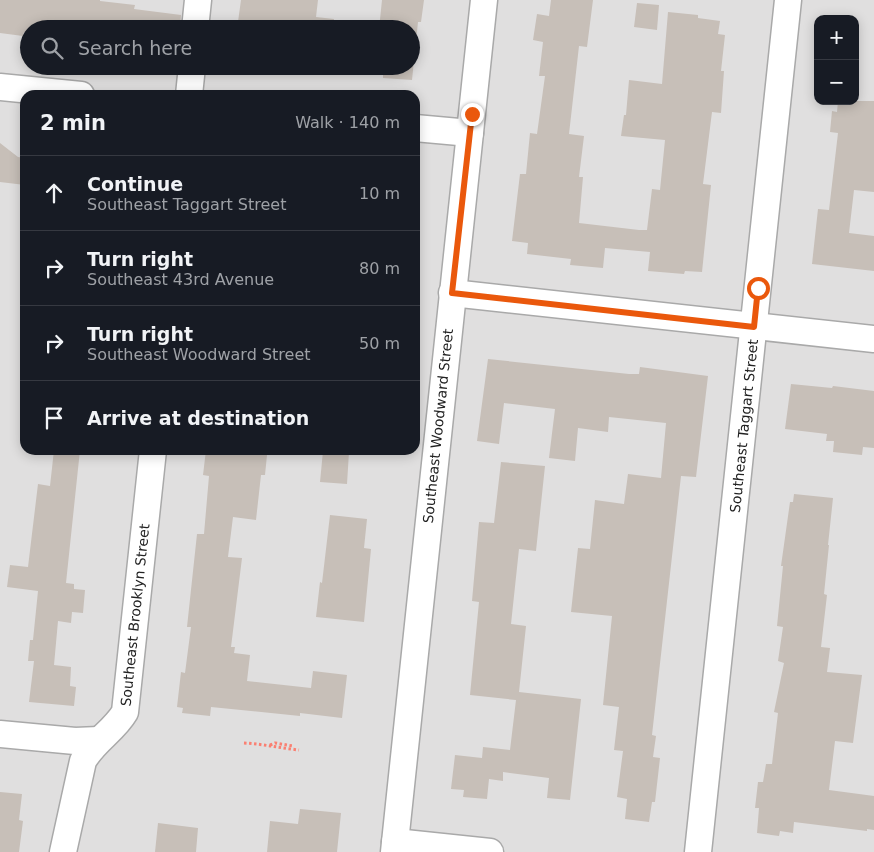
<!DOCTYPE html>
<meta charset="utf-8">
<style>
body{margin:0;font-family:"DejaVu Sans",sans-serif;background:#242831;color:#f1f3f6}
.controls{position:absolute;right:15px;top:15px;display:grid;overflow:hidden;border-radius:10px;box-shadow:0 2px 12px #0003}
.controls button{width:45px;height:45px;display:grid;place-items:center;padding:0;border:0;border-bottom:1px solid #363941;background:#171b24;color:#f1f3f6;font:25px sans-serif}
.stop{position:absolute;width:15px;height:15px;margin:-11px;border:4px solid #ea580c;border-radius:50%;background:#fff}
.stop.end{background:#ea580c;border-color:#fff;box-shadow:0 1px 5px #0008}
.list{margin:0;padding:0;list-style:none}
h2{display:flex;justify-content:space-between;align-items:center;height:65px;margin:0;padding:0 20px;font-size:21px}
h2 small{font-size:16px;font-weight:400;color:#9ea1a6}
.list li{display:grid;grid-template-columns:32px 1fr auto;gap:15px;align-items:center;box-sizing:border-box;height:75px;padding:0 20px;border-top:1px solid #363941}
.list b{display:block;font-size:19px;white-space:nowrap}
.list p{margin:0;font-size:16px;white-space:nowrap;color:#9ea1a6}
.list em{font-size:16px;font-style:normal;color:#9ea1a6}
.icon{flex:none;width:28px;height:28px;fill:none;stroke:currentColor;stroke-width:2;stroke-linecap:round;stroke-linejoin:round}
.map{position:relative;flex:none;width:874px;height:852px;overflow:hidden}
.search{position:absolute;background:#171b24;box-shadow:0 2px 12px #0003;left:20px;top:20px;width:400px;height:55px;display:flex;align-items:center;gap:12px;box-sizing:border-box;padding:0 18px;border-radius:28px;color:#9ea1a6;font-size:19px}
.panel{position:absolute;background:#171b24;box-shadow:0 2px 12px #0003;left:20px;top:90px;width:400px;height:365px;border-radius:15px}
.map>svg:first-child{display:block}
</style>
<div class="map">
<svg width="874" height="852" viewBox="0 0 874 852">
<rect width="100%" height="100%" fill="#f2efe9"/>
<path fill="#e0dfdf" fill-rule="evenodd" d="M0,0h874v852h-874zM818,19h37v82h-37zM29,29h382v37h-382zM25,95h390v355h-390z"/>
<g fill="#c7bfb8">
<path d="M0,0h100v1l35,4 -1,4 47,6 -1,14h-151v4l-5,-1 -1,4 -23,-3z"/>
<path d="M241,0h77l-2,17 18,2 -1,10h-96z"/>
<path d="M382,0h42l-3,22h-3l-6,58 -29,-2v-4l-9,-1v-7h37v-37h-32z"/>
<path d="M551,0h42l-6,47 -8,-1 -10,88 15,2 -5,41h4l-4,46 60,7h8l5,-41 8,1 5,-50 -44,-4 3,-21h2l3,-35 33,4 6,-72 30,3v3l22,3 -2,13 7,1 -4,36h3l-3,42 -9,-1 -9,72 8,1 -9,87 -17,-1 -1,3 -36,-3 2,-19 -45,-4 -2,20 -33,-3 1,-6 -44,-5 1,-11 -16,-2 8,-67h6l4,-41 7,1 8,-58h-6l4,-34 -10,-2 4,-26 12,2z"/>
<path d="M637,3l22,2 -2,25 -23,-3z"/>
<path d="M293,66h35v7l-35,-4z"/>
<path d="M838,101h36v91l-20,-2 -5,43 25,3v35l-62,-7 6,-55 11,1 9,-77 -8,-1 2,-21 5,1z"/>
<path d="M0,143l18,14 7,1v27l-25,-3z"/>
<path d="M488,359l141,15h10l1,-7 68,9 -12,101 -15,-1 -29,259 4,1 -3,21 7,1 -5,44h-3l-3,20 -24,-3 2,-20 -10,-2 6,-46 -9,-1 5,-43 -16,-2 9,-89 -41,-4 7,-64 12,1 5,-49 29,4 4,-30 33,4 5,-55 -57,-6 -1,15 -30,-4 -3,33 -26,-3 6,-49 -51,-6 -5,41 -22,-3z"/>
<path d="M791,384l41,4 1,-2 41,5v57l-11,-1 -1,8 -29,-3 1,-11h-8l1,-7 -42,-5z"/>
<path d="M54,450h26l-14,133 8,1v5l11,1 -2,23 -11,-1 -1,11 -13,-2 -4,44 17,2 -1,19 6,1 -2,19 -45,-4 5,-41h-6l2,-21h3l5,-49 -31,-4 3,-22 18,2 10,-83 12,2z"/>
<path d="M206,450l61,5 -2,20h-4l-5,45 -23,-3 -5,40 14,1 -11,89h4l-1,6 16,2 -3,26 64,7 2,-17 34,4 -5,43 -42,-5v3l-89,-9 -1,9 -28,-3 1,-5 -6,-1 4,-35 4,1 6,-46h-4l10,-93h7l5,-58 -6,-1z"/>
<path d="M323,451l26,1 -2,32 -27,-2z"/>
<path d="M501,462l44,4 -9,85 -17,-2 -8,75 15,2 -7,66 62,7 -11,101 -23,-2 2,-20 -46,-6v9l-14,-2 -2,20 -24,-2 1,-7 -13,-1 4,-34 27,3 1,-11 27,3 6,-50 -46,-5 9,-93 -7,-1 7,-79 15,1z"/>
<path d="M794,494l39,4 -5,47h1l-5,49 3,1 -6,52 9,1 -3,24 35,3 -9,68 -18,-2 -6,49 45,6v34l-7,-1v2l-73,-9 -1,11 -13,-2 -1,5 -22,-3 2,-25h-4l3,-26h5l3,-18h6l6,-51 -4,-1 10,-49 -6,-2 5,-34 -6,-1 6,-60h-2l9,-64h3z"/>
<path d="M330,515l37,4 -3,29 7,1 -7,73 -48,-5 4,-35 2,1z"/>
<path d="M0,792l22,2 -3,26 4,1 -4,31h-19z"/>
<path d="M300,809l41,4 -4,39h-70l3,-31 28,3z"/>
<path d="M158,823l40,5 -2,24h-41z"/>
</g>
<g fill="none" stroke-linecap="round" stroke-linejoin="round">
<g stroke="#a9a9a9" stroke-width="29">
<g id="minor">
<path d="M195,29l3,-29"/>
<path d="M0,87l81,8"/>
<path d="M189,95l3,-29"/>
<path d="M415,128l55,5"/>
<path d="M452,293l422,46"/>
<path d="M0,734l75,7 24,-1"/>
<path d="M395,842l95,10"/>
<path d="M63,852l20,-91c11,-20 31,-30 42,-49l28,-262"/>
<path d="M394,852l90,-852"/>
<path d="M698,852l90,-852"/>
</g>
</g>
<g stroke="#fa8072" stroke-width="3" stroke-dasharray="2.5 2.5" stroke-linecap="butt">
<path d="M244,743c19,1 36,5 55,7"/>
<path d="M270,745l5,-2 18,3"/>
</g>
<use href="#minor" stroke="#fff" stroke-width="26"/>
</g>
<g fill="none" stroke-linecap="round" stroke-linejoin="round">
<path stroke="#ea580c" stroke-width="6" d="M472,114l-20,179 302,34 4,-39"/>
</g>
<g text-anchor="middle" stroke-width="5" stroke-linejoin="round" paint-order="stroke">
<g font-size="14" fill="#222" stroke="#fff">
<text transform="translate(438 426) rotate(-84)" y="5">Southeast Woodward Street</text>
<text transform="translate(744 426) rotate(-84)" y="5">Southeast Taggart Street</text>
<text transform="translate(135 615) rotate(-84)" y="5">Southeast Brooklyn Street</text>
</g>
</g>
</svg>
<div class="controls">
<button>+</button>
<button>−</button>
</div>
<div class="stop" style="left:758px;top:288px"></div>
<div class="stop end" style="left:472px;top:114px"></div>
<div class="search"><svg class="icon" aria-label="search" viewBox="0 0 24 24"><circle cx="10" cy="10" r="6"/><path d="M15 15l6 6"/></svg>Search here</div>
<section class="panel">
<h2>2 min<small>Walk · 140 m</small></h2>
<ul class="list">
<li><svg class="icon" aria-label="ahead" viewBox="0 0 24 24"><path d="M12 20V5M6 11l6-6 6 6"/></svg><div><b>Continue</b><p>Southeast Taggart Street</p></div><em>10 m</em></li>
<li><svg class="icon" aria-label="right" viewBox="0 0 24 24"><path d="M7 20v-9h11M14 6l5 5-5 5"/></svg><div><b>Turn right</b><p>Southeast 43rd Avenue</p></div><em>80 m</em></li>
<li><svg class="icon" aria-label="right" viewBox="0 0 24 24"><path d="M7 20v-9h11M14 6l5 5-5 5"/></svg><div><b>Turn right</b><p>Southeast Woodward Street</p></div><em>50 m</em></li>
<li><svg class="icon" aria-label="arrive" viewBox="0 0 24 24"><path d="M6 21V4h12l-3 4 3 4H6"/></svg><div><b>Arrive at destination</b></div></li>
</ul>
</section>
</div>
